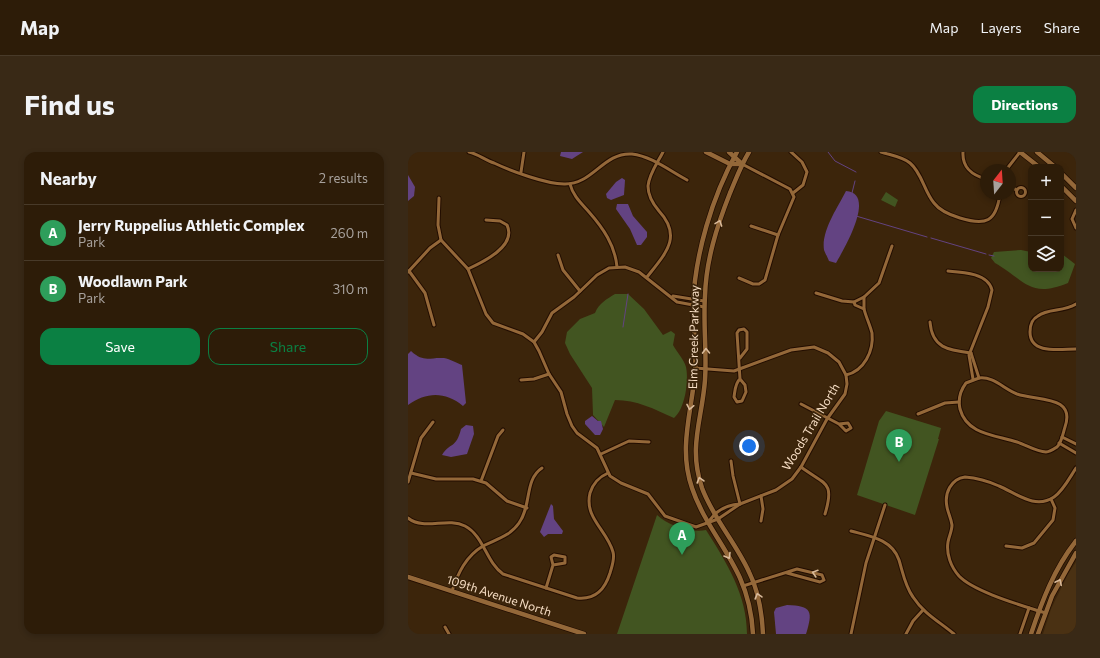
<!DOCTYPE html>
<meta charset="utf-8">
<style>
body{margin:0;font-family:Commissioner,sans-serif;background:#392916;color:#f1f3f6}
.controls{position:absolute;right:12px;top:12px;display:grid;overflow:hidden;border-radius:8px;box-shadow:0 2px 6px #0003}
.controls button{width:36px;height:36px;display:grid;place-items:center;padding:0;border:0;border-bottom:1px solid #483a29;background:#2d1c08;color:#f1f3f6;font:20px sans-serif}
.compass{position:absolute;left:572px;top:12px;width:36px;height:36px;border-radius:50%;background:#2d1c08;box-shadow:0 2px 6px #0003;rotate:17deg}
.you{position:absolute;left:341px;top:294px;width:14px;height:14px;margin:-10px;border:3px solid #fff;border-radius:50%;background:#1a73e8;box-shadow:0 0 0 6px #1a73e833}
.badge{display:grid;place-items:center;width:26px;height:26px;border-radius:50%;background:#0b8043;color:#fff;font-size:13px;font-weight:700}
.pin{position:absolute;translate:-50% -33px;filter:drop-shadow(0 1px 2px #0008)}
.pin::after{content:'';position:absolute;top:21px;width:14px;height:12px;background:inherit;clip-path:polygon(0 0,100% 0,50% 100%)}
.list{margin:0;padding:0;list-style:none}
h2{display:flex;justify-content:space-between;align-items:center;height:52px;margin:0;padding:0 16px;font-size:17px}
h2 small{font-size:13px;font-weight:400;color:#a7a19c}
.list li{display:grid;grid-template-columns:26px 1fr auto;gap:12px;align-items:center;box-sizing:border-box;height:56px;padding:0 16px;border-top:1px solid #483a29}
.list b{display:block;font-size:15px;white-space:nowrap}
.list p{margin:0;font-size:13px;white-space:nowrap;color:#a7a19c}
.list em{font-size:13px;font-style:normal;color:#a7a19c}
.actions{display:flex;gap:8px;padding:12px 16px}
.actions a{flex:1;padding:9px 0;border:1px solid #0b8043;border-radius:12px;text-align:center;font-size:14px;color:#0b8043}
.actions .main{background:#0b8043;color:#fff}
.icon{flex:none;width:22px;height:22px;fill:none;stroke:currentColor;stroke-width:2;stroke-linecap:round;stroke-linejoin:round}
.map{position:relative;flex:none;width:668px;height:482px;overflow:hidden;border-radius:12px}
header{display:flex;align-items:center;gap:24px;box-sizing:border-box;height:56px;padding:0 20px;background:#2d1c08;border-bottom:1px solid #483a29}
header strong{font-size:19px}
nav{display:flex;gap:22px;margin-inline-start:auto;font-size:14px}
.intro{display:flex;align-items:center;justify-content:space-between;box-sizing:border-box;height:96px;padding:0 24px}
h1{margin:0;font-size:28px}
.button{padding:10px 18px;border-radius:12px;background:#0b8043;color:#fff;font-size:14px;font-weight:700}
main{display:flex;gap:24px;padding:0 24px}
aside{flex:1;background:#2d1c08;border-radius:12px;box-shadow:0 2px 6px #0003}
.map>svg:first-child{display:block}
</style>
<header>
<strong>Map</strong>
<nav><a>Map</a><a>Layers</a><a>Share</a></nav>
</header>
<div class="intro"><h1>Find us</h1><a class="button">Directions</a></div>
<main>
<aside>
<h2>Nearby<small>2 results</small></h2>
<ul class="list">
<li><span class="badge" style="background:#2e9e5b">A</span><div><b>Jerry Ruppelius Athletic Complex</b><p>Park</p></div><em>260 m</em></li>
<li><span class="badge" style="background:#2e9e5b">B</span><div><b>Woodlawn Park</b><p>Park</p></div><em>310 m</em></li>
</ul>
<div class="actions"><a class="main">Save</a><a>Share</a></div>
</aside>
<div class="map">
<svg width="668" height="482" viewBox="0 0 668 482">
<rect width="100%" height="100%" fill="#3c250b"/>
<path fill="#4a3113" d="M668,410v72h-33l8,-25 17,-35z"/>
<g fill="#425521">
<path d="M478,40l12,8 -3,7 -14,-7z"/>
<path d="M613,98l10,2v17h30l1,-15 13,10 -7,19c-39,16 -43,-3 -73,-20l-4,-5 3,-6z"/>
<path d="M207,142h13l16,15 19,26 8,-4 4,3 -2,11c4,7 11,15 13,22 3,14 -1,42 -12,51 -20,-9 -37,-18 -59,-18l-11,27 -11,-12 -1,-27 -22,-34 -5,-11 2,-11 13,-13 15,-6c4,-10 12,-14 20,-19z"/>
<path d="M478,259l55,17 -3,11h1l-24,76 -58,-20 22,-74z"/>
<path d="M249,363c11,11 35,18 49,15 21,33 41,65 41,104h-130z"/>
</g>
<g fill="#634382">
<path d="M153,0h22l-11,7 -12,-3z"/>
<path d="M0,23l7,12 -1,9 -6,5z"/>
<path d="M214,26l3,2 -1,15 -13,5 -4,-2 -1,-4 10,-12z"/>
<path d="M438,39c31,2 -2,58 -10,72l-7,-2c-1,-3 -4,-8 -5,-11 -3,-19 14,-43 22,-59z"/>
<path d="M209,52h11l5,12 14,16v5l-6,8h-4l-7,-16 -14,-20z"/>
<path d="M3,199c13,12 18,6 33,7 6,1 13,5 18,7l4,38 -3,3c-18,-15 -37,-14 -55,-1v-51z"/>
<path d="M184,264l6,5h3l2,8 -3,6h-5l-10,-11v-3z"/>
<path d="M58,273l7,1 1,8 -7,20 -16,3 -9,-2c8,-13 14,-6 19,-26z"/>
<path d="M143,352l2,2 1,13 9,12 -1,3h-14l-4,3 -4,-5z"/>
<path d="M379,453c25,1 26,6 19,29h-30l-2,-22 2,-4z"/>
</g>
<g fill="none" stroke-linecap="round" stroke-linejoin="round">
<g stroke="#634382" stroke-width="1">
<path d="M420,0l7,9 21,11"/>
<path d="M444,41l3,-12"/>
<path d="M448,64l71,21"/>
<path d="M523,86l55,16"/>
<path d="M581,103l5,1"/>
<path d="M215,175l5,-33"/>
</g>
<g stroke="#220d00" stroke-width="5">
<g id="street">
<path d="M61,0c9,2 16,8 25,11 17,8 52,21 70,21 29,1 39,-32 68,-30 19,2 38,17 55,26"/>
<path d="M383,0l11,10 5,10 -4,13 -10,8"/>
<path d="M473,0c9,3 22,5 29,11 12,10 14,28 24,40 6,8 16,12 26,15 26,8 36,4 40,-24"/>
<path d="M555,0c-1,16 9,23 23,27"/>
<path d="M598,18l14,-18"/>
<path d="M113,20l3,-20"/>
<path d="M162,32c3,12 11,19 19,28 14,16 26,33 28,55"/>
<path d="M602,35l7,3"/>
<circle cx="613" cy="40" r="4.5"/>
<path d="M31,46l-1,27 3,15 27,29 18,45 7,9 30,11 11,8 5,9 10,23 12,18 6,22 5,12 5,7 20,15 13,28 11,7 27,11 17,22 31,11 22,-8 22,-15 36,-14 16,-11 9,-12 26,-48 18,-25 2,-10 -1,-9 -7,-13 -11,-9 -14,-6 -23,3 -57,21 -39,-3"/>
<path d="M668,58l-4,9 4,9"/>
<path d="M343,74l27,9"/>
<path d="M150,103l5,15 17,21"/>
<path d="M60,117c15,-7 49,-23 39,-44l-7,-4 -14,-1"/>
<path d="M1,119l16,22 9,32"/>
<path d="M540,119c14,1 40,2 44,19l-4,17 -19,48 4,24"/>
<path d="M0,120l22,-24 11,-8"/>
<path d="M239,125c18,-23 36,-40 12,-66 -6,-7 -11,-15 -11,-25 1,-12 10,-24 15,-34"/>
<path d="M331,126l14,6h6l6,-4 13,-45 16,-38 -4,-8 -48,-25"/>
<path d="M408,141l26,8 12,1"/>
<path d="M265,144l31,5"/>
<path d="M456,145l15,-14 13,-37"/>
<path d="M456,145v12l-9,-4 -1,-3z"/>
<path d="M668,152c-12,8 -28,4 -38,12 -6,3 -8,10 -8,16 0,23 31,17 46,17"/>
<path d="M522,170c2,26 18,28 41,31"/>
<path d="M126,190l8,-10 10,-19 22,-16 23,-22 12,-7 16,-1 14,5 38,30 27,5"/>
<path d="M563,201l8,25"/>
<path d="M332,206l7,-9v-17l-3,-3 -5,1 -2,3 3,46 5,6 1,7 -4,9 -5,1 -3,-5c1,-6 1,-14 6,-18"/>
<path d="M438,223c18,-4 28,-24 26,-42 -2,-8 -6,-16 -8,-24"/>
<path d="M571,226c14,-2 25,11 38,16 20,7 59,1 48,33 -2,6 -3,15 -8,20 -3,2 -7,5 -11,5 -9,0 -20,-7 -29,-10 -21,-7 -50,-7 -57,-33 -2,-9 0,-18 6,-26z"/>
<path d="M113,228l13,-1 15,-5"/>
<path d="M393,252l38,20 9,-1 3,5 -5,3 -7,-7"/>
<path d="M510,262l27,-11 14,-1"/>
<path d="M654,285l14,7"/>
<path d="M651,291l17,10"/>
<path d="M193,302l28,-13 20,1"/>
<path d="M323,309l2,15 7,28"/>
<path d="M393,315c24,18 34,14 24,47"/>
<path d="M3,321l25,6h37l13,4 21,18 20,7"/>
<path d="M73,329l17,-45 5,-6"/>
<path d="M0,330l13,-44 12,-16"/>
<path d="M0,366c16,13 39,-1 57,8 19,10 21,36 38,48l74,24c19,2 28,-9 33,-25 2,-7 5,-14 3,-21 -6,-22 -29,-34 -23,-59 3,-10 9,-16 18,-20"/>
<path d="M353,369l2,-12 -2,-13"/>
<path d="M300,371c7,-12 18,-18 32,-19"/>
<path d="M443,379c18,5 41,8 48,29 4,13 6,26 14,37 11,17 27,25 41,37"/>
<path d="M598,394l16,2 12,-5 19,-23 2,-12 -4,-9"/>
<path d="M335,434l54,-17 25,6 2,5 -4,2 -33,-9"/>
<path d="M138,436l7,-23 -2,-8 3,-2 11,2v6l-12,2"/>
<path d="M44,439c6,-18 14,-35 31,-45 14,-7 27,-10 36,-23 13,-18 5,-43 23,-55"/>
<path d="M637,461c-21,-7 -71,-21 -86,-37 -8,-9 -13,-22 -11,-34 1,-6 4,-11 4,-17 -1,-7 -4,-12 -5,-18 -3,-14 4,-28 18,-30 12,1 23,4 34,9 17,7 36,24 55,11 9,-6 16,-20 22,-29"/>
<path d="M37,475l4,7"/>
<path d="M443,482l15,-71 19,-58"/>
<path d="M498,482l7,-13 10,-11"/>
<path d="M612,482l9,-26"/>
</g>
</g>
<g stroke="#220d00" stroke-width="6">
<g id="secondary">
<path d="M298,0l24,12h12"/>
<path d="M321,0l13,12"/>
<path d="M329,0c-25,45 -42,102 -44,153 0,22 4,44 2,67 -3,39 -17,76 -3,116 11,33 34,59 48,90 8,18 12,37 13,56"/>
<path d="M341,0c-8,13 -13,27 -19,41 -13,33 -24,67 -25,103 -2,28 2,56 0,84 -3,40 -17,67 -3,108 11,30 34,55 47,84 10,20 13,41 14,62"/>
<path d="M612,0l19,15"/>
<path d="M629,0l18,15"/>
<path d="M653,21l15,15"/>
<path d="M653,34l15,15"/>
<path d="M0,425l176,57"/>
<path d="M623,482c11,-33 23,-65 45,-93"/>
<path d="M630,482l14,-38 24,-43"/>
</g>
</g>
<use href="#street" stroke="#946839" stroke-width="3"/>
<use href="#secondary" stroke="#946839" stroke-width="4.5"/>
</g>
<defs><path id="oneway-chevron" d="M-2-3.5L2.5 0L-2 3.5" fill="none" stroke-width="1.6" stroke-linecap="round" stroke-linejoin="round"/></defs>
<g stroke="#d9ba9a">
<use href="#oneway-chevron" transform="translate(311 71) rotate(-70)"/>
<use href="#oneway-chevron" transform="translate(298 199) rotate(-91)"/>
<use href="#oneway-chevron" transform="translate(282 255) rotate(101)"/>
<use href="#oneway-chevron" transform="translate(292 328) rotate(-106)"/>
<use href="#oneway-chevron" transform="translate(320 404) rotate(59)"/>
<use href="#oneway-chevron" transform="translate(407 421) rotate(-163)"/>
<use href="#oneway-chevron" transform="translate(651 430) rotate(-63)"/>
<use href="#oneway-chevron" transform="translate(350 444) rotate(-106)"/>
</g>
<g text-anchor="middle" stroke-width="3.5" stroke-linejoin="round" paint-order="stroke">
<g font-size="12" fill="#f6ddc4" stroke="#3c250b">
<text transform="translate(286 185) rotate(-89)" y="4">Elm Creek Parkway</text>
<text transform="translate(403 275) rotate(-59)" y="4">Woods Trail North</text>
<text transform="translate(91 444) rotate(18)" y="4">109th Avenue North</text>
</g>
</g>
</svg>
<div class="controls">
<button>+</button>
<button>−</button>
<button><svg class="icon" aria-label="layers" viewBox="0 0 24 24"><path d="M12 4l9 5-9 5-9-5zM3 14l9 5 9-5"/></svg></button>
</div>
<svg class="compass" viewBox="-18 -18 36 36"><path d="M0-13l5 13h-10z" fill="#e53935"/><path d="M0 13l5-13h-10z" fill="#a7a19c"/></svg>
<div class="you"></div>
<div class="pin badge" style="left:274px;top:403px;background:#2e9e5b">A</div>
<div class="pin badge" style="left:491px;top:310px;background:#2e9e5b">B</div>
</div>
</main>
